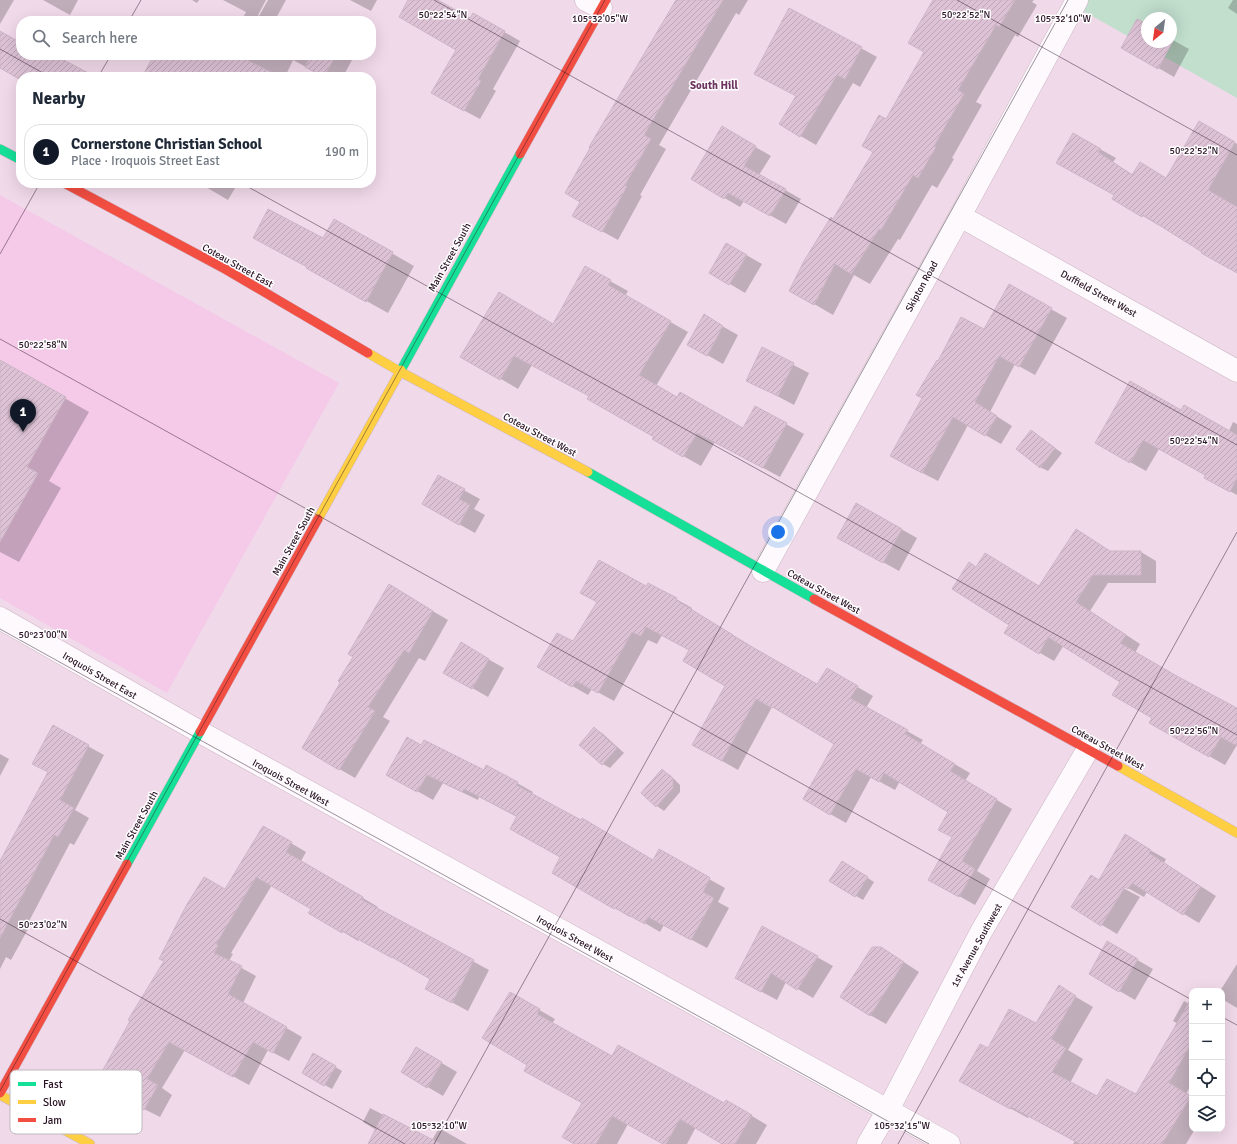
<!DOCTYPE html>
<meta charset="utf-8">
<style>
body{margin:0;font-family:Signika,sans-serif;background:#f6f6f7;color:#1f2937}
.controls{position:absolute;right:12px;bottom:12px;display:grid;overflow:hidden;border-radius:8px;box-shadow:0 4px 16px #0002}
.controls button{width:36px;height:36px;display:grid;place-items:center;padding:0;border:0;border-bottom:1px solid #e0e1e3;background:#fff;color:#1f2937;font:20px sans-serif}
.compass{position:absolute;left:1141px;top:12px;width:36px;height:36px;border-radius:50%;background:#fff;box-shadow:0 4px 16px #0002;rotate:209deg}
.you{position:absolute;left:778px;top:532px;width:14px;height:14px;margin:-10px;border:3px solid #fff;border-radius:50%;background:#1a73e8;box-shadow:0 0 0 6px #1a73e833}
.badge{display:grid;place-items:center;width:26px;height:26px;border-radius:50%;background:#111827;color:#fff;font-size:13px;font-weight:700}
.pin{position:absolute;translate:-50% -33px;filter:drop-shadow(0 1px 2px #0008)}
.pin::after{content:'';position:absolute;top:21px;width:14px;height:12px;background:inherit;clip-path:polygon(0 0,100% 0,50% 100%)}
.list{margin:0;padding:0;list-style:none}
h2{display:flex;justify-content:space-between;align-items:center;height:52px;margin:0;padding:0 16px;font-size:17px}
h2 small{font-size:13px;font-weight:400;color:#747a83}
.list li{display:grid;grid-template-columns:26px 1fr auto;gap:12px;align-items:center;box-sizing:border-box;height:56px;margin:0 8px 8px;padding:0 8px;border:1px solid #e0e1e3;border-radius:16px}
.list b{display:block;font-size:15px;white-space:nowrap}
.list p{margin:0;font-size:13px;white-space:nowrap;color:#747a83}
.list em{font-size:13px;font-style:normal;color:#747a83}
.icon{flex:none;width:22px;height:22px;fill:none;stroke:currentColor;stroke-width:2;stroke-linecap:round;stroke-linejoin:round}
.map{position:relative;flex:none;width:1237px;height:1144px;overflow:hidden}
.search{position:absolute;background:#fff;box-shadow:0 4px 16px #0002;left:16px;top:16px;width:360px;height:44px;display:flex;align-items:center;gap:10px;box-sizing:border-box;padding:0 14px;border-radius:16px;color:#747a83;font-size:15px}
.panel{position:absolute;background:#fff;box-shadow:0 4px 16px #0002;left:16px;top:72px;width:360px;height:116px;border-radius:16px}
.map>svg:first-child{display:block}
</style>
<div class="map">
<svg width="1237" height="1144" viewBox="0 0 1237 1144">
<defs>
<pattern id="building-hatch" width="6" height="6" patternUnits="userSpaceOnUse"><rect width="6" height="6" fill="#ddc2d6"/><path d="M-1 1l2-2M0 6l6-6M5 7l2-2" fill="none" stroke="#bea6b7"/></pattern>
</defs>
<rect width="100%" height="100%" fill="#f0d9e9"/>
<path fill="#f5cae9" d="M0,195l339,188 -172,310 -167,-95z"/>
<path fill="#c2dfce" fill-rule="evenodd" d="M1083,0h154v98l-159,-90zM1147,18h24v24h-24z"/>
<g fill="#0003">
<path d="M0,0h14l-14,24z"/>
<path d="M43,0h35l-8,15z"/>
<path d="M192,0h7l-2,3z"/>
<path d="M223,0h43l-8,15 1,1 9,-16h18l-11,20 2,1h-36l5,-9z"/>
<path d="M350,0h27l-6,11z"/>
<path d="M410,0h26l34,19 3,-5 47,27 -27,48 3,2 -16,28 -32,-17 9,-52z"/>
<path d="M677,0h71l-9,15 -3,-2 -77,132 7,4 -26,46 2,1 -24,44 -29,-16 -8,-23z"/>
<path d="M934,0h100l-2,2 5,3 -19,32 -3,-2 -39,67 6,3 -30,53 2,1 -17,29 -5,-3 -32,55 -2,-1 -28,45 -16,-9 -21,40 -24,-14 24,-81 41,-68 13,-32 39,-68z"/>
<path d="M1233,0h4v14l-9,-6z"/>
<path d="M790,9l87,48 -17,30 -7,-4 -37,62 -36,-21 17,-28z"/>
<path d="M1147,25v17h24v-3l18,10 -15,28 -52,-30z"/>
<path d="M156,55h193l4,3 -10,19h-18l-32,-17 -8,17h-142z"/>
<path d="M1199,123l38,21v128l-78,-48 -1,1 -45,-27 2,-3 -42,-61 43,24 -3,4 20,13 34,4z"/>
<path d="M722,128l49,28 -12,19 42,24 -15,25 -42,-23 -4,6 -48,-28z"/>
<path d="M199,183h39l-10,17z"/>
<path d="M334,220l80,46 -26,47 -59,-33 -5,-41z"/>
<path d="M727,244l35,20 -17,29 -35,-21z"/>
<path d="M610,281l18,10 -3,5 63,36 -32,54 22,12 65,32 12,-23 49,27 -24,43 -65,-35 -14,24 -48,-27 2,-2 -65,-41 -58,-31 -14,24 -56,-33 91,-31z"/>
<path d="M1009,286l58,32 -32,57 -20,-11 -25,48 22,14 -11,18 -33,-19 -30,56 -31,-16 16,-67 -5,-3 31,-52 35,-13z"/>
<path d="M704,316l34,19 -15,29 -35,-20z"/>
<path d="M762,349l47,24 -15,32 -47,-25z"/>
<path d="M0,361l89,51 -40,69 12,7 -42,74 -19,-10z"/>
<path d="M1181,412l48,19 4,-9 4,2v71l-32,-17 1,-3 -47,-26 -13,22 -50,-28z"/>
<path d="M1031,431l31,22 -14,18 -8,-4z"/>
<path d="M438,476l42,23 -6,10 11,6 -10,18 -36,-20z"/>
<path d="M901,529l16,9 -18,33 -45,-25z"/>
<path d="M1112,552h29l15,9v22h-48l-18,28 50,33 -5,9 42,24 60,32v36l-12,20 -75,-42 3,-5 -32,-36 -57,-37 -10,16 -49,-28 5,-8 -34,-57 64,19z"/>
<path d="M390,586l58,34 -23,41 -6,-3 -36,59 7,4 -35,57 -52,-30 39,-66z"/>
<path d="M646,588l30,11 16,9 -1,2 57,34v2l69,39 25,-7 31,18 -7,12 57,32 -3,4 50,29 -5,8 47,28 -35,62 13,8 -15,26 -46,-26 24,-42 -4,-25 -49,-31 -5,9 -24,-13 -25,46 -42,-24 31,-56 -63,-36 -34,63 -44,-25 32,-59 -36,-36 -28,-15 -5,9 -9,-4 -34,61 -22,-12 -4,6 -49,-28z"/>
<path d="M461,644l43,24 -16,29 -28,-16z"/>
<path d="M53,727l51,28 -29,55 14,8 -15,27 -4,-2 -44,84 2,2 -17,31 -5,-3 -6,12v-106l49,-90z"/>
<path d="M595,729l7,4 22,20 -14,15 -7,-4z"/>
<path d="M422,746l62,25 33,12 16,9 -2,2 123,67 5,-10 66,37 -7,14 11,6 -22,40 -43,-23 -4,7 -29,-17 -1,2 -77,-45 9,-15 -45,-40 -38,-20 -1,3 -35,-17 -10,17 -30,-17z"/>
<path d="M0,754l9,5 -9,17z"/>
<path d="M662,771l8,4 10,10v7l-16,19 -7,-5 -15,-13z"/>
<path d="M264,827l42,25 -5,9 77,46 -2,2 113,61 -21,41 -26,-14 -11,-18 -72,-40 -1,2 -48,-29 2,-3 -40,-24 -41,68 2,1 -4,7 27,15 -13,27 59,34 -13,24 -21,-11 -19,35 -64,-35 -23,38 10,7 -12,22 -26,-13 91,-214z"/>
<path d="M1125,836l41,23 -2,4 52,33 -17,27 -52,-31 -3,5 -20,-11 -1,2 17,9 -23,37 -45,-27 28,-26z"/>
<path d="M842,862l32,20 -11,18 -32,-19z"/>
<path d="M763,927l70,39 -20,32 -27,-16 -9,18 -41,-22z"/>
<path d="M1108,943l45,26 -18,31 -45,-26z"/>
<path d="M896,957l23,15 -33,52 -16,-9z"/>
<path d="M1237,964v44l-15,-9v-8h-2z"/>
<path d="M1059,987l34,20 -25,43 15,9 -13,24 28,15 38,-2 42,-72 -5,-3 11,-20 8,5v77l-6,11 6,3v32h3l-9,15h-113l2,-3 -46,-25 -1,2 -50,-27 10,-41 48,-25z"/>
<path d="M510,993l45,26 -3,5 61,33 112,47 2,-3 40,24 -11,19h-32l-28,-17 -9,17h-22l-37,-20 -11,20h-41l7,-41 -54,-38z"/>
<path d="M416,1048l41,24 -14,24 -41,-24z"/>
<path d="M314,1054l28,17 -10,18 -29,-16z"/>
<path d="M370,1108l62,32 7,-12 28,16h-68l-36,-22z"/>
</g>
<g fill="url(#building-hatch)" stroke="#cdb6c6">
<path d="M408,0h30l32,18 3,-5 32,18 -27,48 3,2 -17,30 -33,-18 25,-43 -57,-33z"/>
<path d="M676,0h47l-79,135 7,4 -26,46 2,1 -25,46 -30,-16 8,-14 -15,-9 25,-45 -1,-1z"/>
<path d="M933,0h82l-16,27 -3,-2 -38,65 6,4 -30,52 2,1 -18,31 -5,-3 -32,55 -2,-1 -28,45 -16,-10 -21,41 -25,-14 15,-30 27,-44 2,2 40,-67 -11,-6 17,-31 7,4 38,-67 -16,-9z"/>
<path d="M789,8l73,39 -17,32 -8,-4 -37,62 -21,-13 17,-28 -42,-22z"/>
<path d="M1137,19l10,5v18h24v-5l3,2 -16,30 -37,-21z"/>
<path d="M0,31l21,12v12h33l42,22h-75v3l-21,-12z"/>
<path d="M154,55h83l44,22h-139z"/>
<path d="M311,55h25l-12,22 -19,-10z"/>
<path d="M1199,121l36,21 -27,48 29,17v66l-36,-20 1,-1 -59,-37 -1,2 -30,-18 2,-4 -58,-32 17,-30 28,16 -3,3 34,23 8,-13 26,16z"/>
<path d="M722,126l34,20 -12,20 42,23 -16,27 -42,-23 -4,6 -33,-20z"/>
<path d="M268,209l55,29 11,-19 59,33 -27,50 -60,-34 1,-1 -54,-29z"/>
<path d="M726,243l21,12 -18,30 -20,-12z"/>
<path d="M585,266l26,14 -3,5 63,36 -32,54 38,22 3,-5 63,36 12,-22 32,17 -24,45 -66,-35 -14,24 -31,-18 2,-2 -67,-38 2,-3 -75,-40 -14,24 -40,-23 39,-65 54,32z"/>
<path d="M1009,284l43,24 -33,59 -20,-11 -24,46 22,14 -12,20 -32,-19 -31,56 -32,-17 32,-58 -6,-3 21,-35 1,1 23,-44 23,12z"/>
<path d="M704,314l19,12 -16,30 -20,-11z"/>
<path d="M762,347l32,16 -16,33 -32,-15z"/>
<path d="M0,360l66,37 -39,70 11,6 -38,69z"/>
<path d="M1130,381l51,29 3,-5 53,30v43l-7,14 -26,-14 1,-3 -62,-35 -13,23 -35,-20z"/>
<path d="M1031,430l24,18 -15,20 -24,-19z"/>
<path d="M438,475l27,14 -6,10 11,6 -11,20 -37,-21z"/>
<path d="M856,503l46,26 -19,34 -46,-25z"/>
<path d="M1076,529l34,22h31v24h-48l-17,27 50,33 -6,8 55,32 62,33v38l-16,-9 -12,20 -60,-34 3,-5 -40,-23 8,-13 -72,-45 -9,17 -35,-21 5,-8 -57,-36 17,-27 7,5 9,-14 54,33z"/>
<path d="M599,560l47,26 2,-3 29,15 -1,2 57,35v1l84,48 10,-16 31,18 -8,12 58,32 -3,4 50,30 -5,7 47,28 -35,62 13,8 -16,28 -31,-17 24,-43 -14,-7 10,-18 -64,-39 -5,9 -23,-13 -26,46 -27,-16 31,-55 -61,-37 -1,1 -16,-9 -34,62 -30,-16 33,-59 -42,-25 6,-11 -43,-23 -5,9 -9,-4 -34,61 -22,-12 -4,6 -35,-20 20,-34 16,8 24,-39 -17,-9z"/>
<path d="M389,584l44,27 -24,42 -5,-3 -36,57 7,4 -36,59 -37,-22 38,-65 -2,-2 15,-24 -5,-3z"/>
<path d="M461,642l28,17 -17,30 -29,-16z"/>
<path d="M53,725l36,20 -29,55 14,8 -16,29 -4,-2 -54,103v-77l48,-89 -16,-8z"/>
<path d="M594,727l23,21 -15,17 -23,-20z"/>
<path d="M407,737l14,8 3,-5 60,30 2,-5 32,17 -2,3 65,35 1,-2 71,42 6,-11 50,28 1,1 -7,14 11,6 -23,42 -43,-23 -3,7 -30,-16 -1,1 -62,-36 8,-16 -50,-28 7,-13 -53,-27 -2,3 -35,-17 -10,17 -31,-17z"/>
<path d="M662,769l11,10v9l-17,19 -15,-14z"/>
<path d="M263,826l29,16 -6,10 77,45 -1,3 112,60 -22,43 -27,-14 5,-10 -38,-22v1l-49,-27 -1,2 -34,-20 3,-4 -55,-32 -40,67 2,1 -4,8 28,13 -14,28 59,33 -14,26 -20,-11 -20,35 -64,-35 -22,37 11,6 -14,25 -26,-15 3,-6 -22,-12 31,-56 -2,-1 36,-59 -5,-2 27,-53 18,-29 21,12z"/>
<path d="M1125,834l26,16 -2,3 52,34 -18,28 -51,-32 -4,6 -3,-2 -24,39 -30,-19 20,-32 8,5z"/>
<path d="M842,861l26,16 -13,20 -26,-16z"/>
<path d="M762,926l56,30 -21,34 -26,-17 -10,19 -26,-14z"/>
<path d="M1107,941l31,18 -19,33 -30,-18z"/>
<path d="M872,947h9l23,15 -34,54 -30,-19z"/>
<path d="M1059,985l17,11 -25,43 15,9 -14,24 45,24 10,-17 29,15 56,-97v45l-23,41 22,13 -29,48h-82l-69,-37 -1,2 -51,-28 21,-37 8,4 21,-39 27,14z"/>
<path d="M510,992l30,17 -3,5 75,42 6,-11 106,58 2,-3 26,15 -17,29h-13l-42,-25 -14,25h-3l-51,-28 -16,28h-22l-12,-7 20,-34 -58,-32 3,-6 -45,-27z"/>
<path d="M416,1047l26,15 -15,26 -26,-16z"/>
<path d="M313,1053l23,13 -12,20 -22,-13z"/>
<path d="M383,1114l58,30h-73z"/>
</g>
<g fill="none" stroke-linecap="round" stroke-linejoin="round">
<g stroke="#ccb5c5" stroke-width="23">
<g id="street">
<path d="M586,0l15,8"/>
<path d="M960,216l277,155"/>
<path d="M763,571l197,-355 117,-216"/>
<path d="M0,618l200,114 749,412"/>
<path d="M868,1144l20,-34 93,-178 107,-183"/>
</g>
</g>
<g stroke="#ccb5c5" stroke-width="10">
<g id="fast">
<path d="M0,149l21,11"/>
<path d="M401,370l119,-216"/>
<path d="M588,472l226,127"/>
<path d="M127,864l73,-132"/>
</g>
</g>
<g stroke="#ccb5c5" stroke-width="10">
<g id="slow">
<path d="M368,353l31,18 189,101"/>
<path d="M318,519l83,-149"/>
<path d="M1118,766l119,67"/>
<path d="M0,1095l90,49"/>
</g>
</g>
<g stroke="#ccb5c5" stroke-width="10">
<g id="jam">
<path d="M520,154l86,-154"/>
<path d="M64,183l161,86 143,84"/>
<path d="M814,599l304,167"/>
<path d="M200,732l118,-213"/>
<path d="M0,1093l127,-229"/>
</g>
</g>
<use href="#street" stroke="#fdf9fc" stroke-width="22"/>
<use href="#fast" stroke="#16e098" stroke-width="9"/>
<use href="#slow" stroke="#ffcf43" stroke-width="9"/>
<use href="#jam" stroke="#f24e42" stroke-width="9"/>
</g>
<path fill="none" stroke="#291123" stroke-width="1" stroke-opacity="0.45" d="M434,0l803,445M957,0l280,155M129,21l12,-21M0,49l50,28M98,77l13,-22M241,183l996,552M0,254l40,-71M0,339l1192,661M0,629l929,515M0,919l405,225M1222,1017l15,8M0,1091l605,-1091M434,1144l634,-1144M898,1144l339,-612"/>
<g text-anchor="middle" stroke-width="3" stroke-linejoin="round" paint-order="stroke">
<g font-size="10" fill="#291123" stroke="#fff">
<text transform="translate(449 257) rotate(-61)" y="4">Main Street South</text>
<text transform="translate(238 265) rotate(29)" y="4">Coteau Street East</text>
<text transform="translate(921 286) rotate(-61)" y="4">Skipton Road</text>
<text transform="translate(1099 293) rotate(29)" y="4">Duffield Street West</text>
<text transform="translate(540 434) rotate(28)" y="4">Coteau Street West</text>
<text transform="translate(293 541) rotate(-61)" y="4">Main Street South</text>
<text transform="translate(824 591) rotate(29)" y="4">Coteau Street West</text>
<text transform="translate(100 675) rotate(30)" y="4">Iroquois Street East</text>
<text transform="translate(1108 747) rotate(29)" y="4">Coteau Street West</text>
<text transform="translate(291 782) rotate(29)" y="4">Iroquois Street West</text>
<text transform="translate(136 825) rotate(-61)" y="4">Main Street South</text>
<text transform="translate(575 938) rotate(29)" y="4">Iroquois Street West</text>
<text transform="translate(976 945) rotate(-61)" y="4">1st Avenue Southwest</text>
</g>
<g font-size="11" font-weight="bold" fill="#6d3560" stroke="#fff">
<text x="714" y="89">South Hill</text>
</g>
</g>
<rect x="10" y="1070" width="132" height="64" rx="6" fill="#fff" stroke="#bfb8bd" stroke-width="1"/>
<rect x="18" y="1082" width="18" height="4" fill="#16e098"/>
<rect x="18" y="1100" width="18" height="4" fill="#ffcf43"/>
<rect x="18" y="1118" width="18" height="4" fill="#f24e42"/>
<g font-size="11" fill="#291123">
<text x="43" y="1088">Fast</text>
<text x="43" y="1106">Slow</text>
<text x="43" y="1124">Jam</text>
</g>
<g font-size="10" text-anchor="middle" fill="#291123" stroke="#fff" stroke-width="3" stroke-linejoin="round" paint-order="stroke">
<text x="443" y="18">50°22'54"N</text>
<text x="966" y="18">50°22'52"N</text>
<text x="600" y="22">105°32'05"W</text>
<text x="1063" y="22">105°32'10"W</text>
<text x="1194" y="154">50°22'52"N</text>
<text x="43" y="348">50°22'58"N</text>
<text x="1194" y="444">50°22'54"N</text>
<text x="43" y="638">50°23'00"N</text>
<text x="1194" y="734">50°22'56"N</text>
<text x="43" y="928">50°23'02"N</text>
<text x="439" y="1129">105°32'10"W</text>
<text x="902" y="1129">105°32'15"W</text>
</g>
</svg>
<div class="controls">
<button>+</button>
<button>−</button>
<button><svg class="icon" aria-label="locate" viewBox="0 0 24 24"><circle cx="12" cy="12" r="6"/><path d="M12 2v4M12 18v4M2 12h4M18 12h4"/></svg></button>
<button><svg class="icon" aria-label="layers" viewBox="0 0 24 24"><path d="M12 4l9 5-9 5-9-5zM3 14l9 5 9-5"/></svg></button>
</div>
<svg class="compass" viewBox="-18 -18 36 36"><path d="M0-13l5 13h-10z" fill="#e53935"/><path d="M0 13l5-13h-10z" fill="#747a83"/></svg>
<div class="you"></div>
<div class="pin badge" style="left:23px;top:432px">1</div>
<div class="search"><svg class="icon" aria-label="search" viewBox="0 0 24 24"><circle cx="10" cy="10" r="6"/><path d="M15 15l6 6"/></svg>Search here</div>
<section class="panel">
<h2>Nearby<small></small></h2>
<ul class="list">
<li><span class="badge">1</span><div><b>Cornerstone Christian School</b><p>Place · Iroquois Street East</p></div><em>190 m</em></li>
</ul>
</section>
</div>
